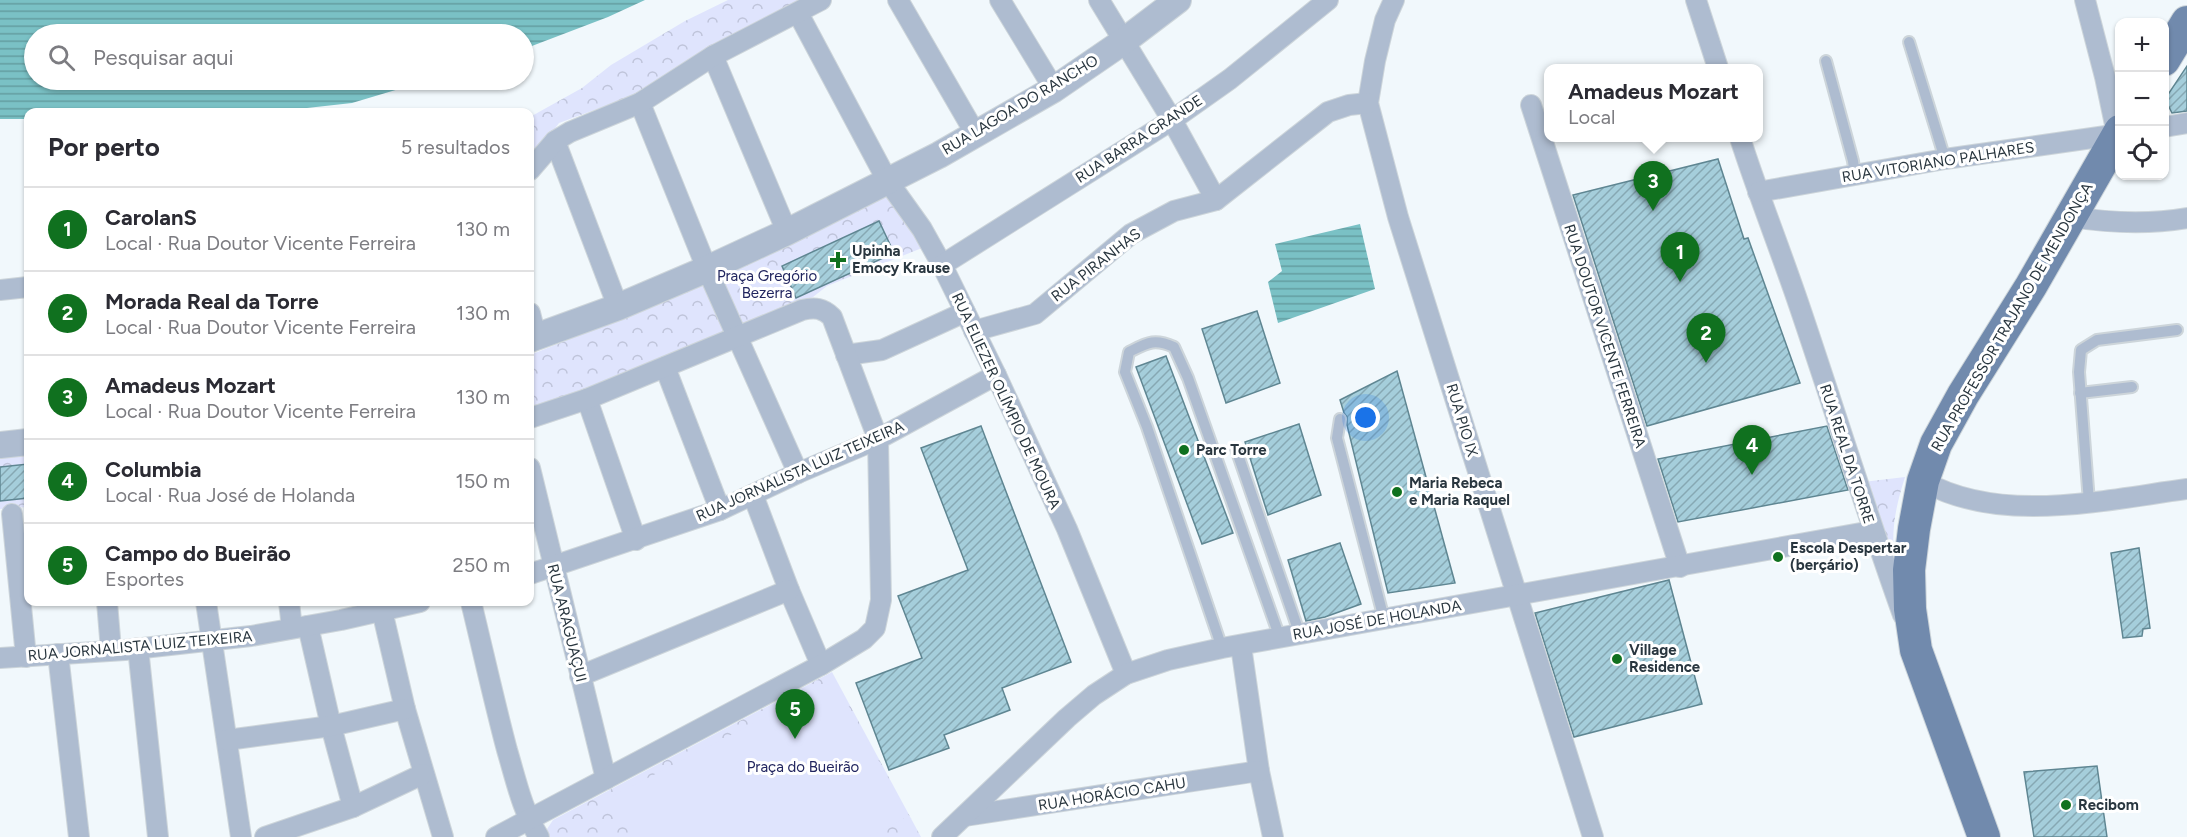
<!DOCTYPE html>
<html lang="pt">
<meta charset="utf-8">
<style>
body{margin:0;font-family:Figtree,sans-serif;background:#f7f7f7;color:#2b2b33}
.controls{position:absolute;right:18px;top:18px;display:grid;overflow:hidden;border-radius:12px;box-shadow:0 2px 4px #0004}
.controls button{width:54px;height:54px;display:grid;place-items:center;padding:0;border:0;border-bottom:2px solid #e1e1e2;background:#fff;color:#2b2b33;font:30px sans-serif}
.you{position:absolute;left:1366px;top:418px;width:21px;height:21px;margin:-15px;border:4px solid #fff;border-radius:50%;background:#1a73e8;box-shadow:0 0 0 9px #1a73e833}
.badge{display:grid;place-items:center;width:39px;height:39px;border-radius:50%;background:#10711f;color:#fff;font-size:20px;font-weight:700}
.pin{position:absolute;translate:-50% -50px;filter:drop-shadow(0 2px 3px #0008)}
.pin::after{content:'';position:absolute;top:32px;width:21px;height:18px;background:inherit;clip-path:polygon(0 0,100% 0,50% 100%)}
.popup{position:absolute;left:1544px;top:64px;width:219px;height:78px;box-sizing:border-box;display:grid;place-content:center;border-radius:12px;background:#fff;filter:drop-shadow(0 2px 4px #0005);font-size:20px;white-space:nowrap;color:#7c7c81}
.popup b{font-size:22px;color:#2b2b33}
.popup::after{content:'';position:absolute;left:50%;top:100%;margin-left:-12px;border:12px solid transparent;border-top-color:#fff}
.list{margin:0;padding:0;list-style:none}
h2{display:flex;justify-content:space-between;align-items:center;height:78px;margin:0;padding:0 24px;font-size:26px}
h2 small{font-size:20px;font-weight:400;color:#7c7c81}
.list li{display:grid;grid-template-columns:39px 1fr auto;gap:18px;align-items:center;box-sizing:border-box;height:84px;padding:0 24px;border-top:2px solid #e1e1e2}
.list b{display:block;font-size:22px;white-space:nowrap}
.list p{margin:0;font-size:20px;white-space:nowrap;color:#7c7c81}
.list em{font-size:20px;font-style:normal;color:#7c7c81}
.icon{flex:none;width:33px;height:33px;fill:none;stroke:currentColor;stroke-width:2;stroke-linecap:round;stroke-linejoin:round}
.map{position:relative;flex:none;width:2187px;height:837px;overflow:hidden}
.search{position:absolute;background:#fff;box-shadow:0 2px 4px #0004;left:24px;top:24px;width:510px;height:66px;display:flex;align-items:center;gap:15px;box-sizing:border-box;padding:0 21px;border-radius:33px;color:#7c7c81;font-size:22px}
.panel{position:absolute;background:#fff;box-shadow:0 2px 4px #0004;left:24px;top:108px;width:510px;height:498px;border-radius:12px}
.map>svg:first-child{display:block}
</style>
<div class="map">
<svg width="2187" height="837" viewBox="0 0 2187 837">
<defs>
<pattern id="park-crowns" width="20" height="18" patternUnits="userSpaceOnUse" patternTransform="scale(1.5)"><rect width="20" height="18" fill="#dfe4fd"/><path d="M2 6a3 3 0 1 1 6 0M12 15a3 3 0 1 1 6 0" fill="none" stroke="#bfc4da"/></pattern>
<pattern id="water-rules" width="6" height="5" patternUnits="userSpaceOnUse" patternTransform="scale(1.5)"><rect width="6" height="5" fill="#7ac1c5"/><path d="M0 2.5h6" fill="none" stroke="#649ea1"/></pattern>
<pattern id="building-hatch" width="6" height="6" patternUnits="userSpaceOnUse" patternTransform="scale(1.5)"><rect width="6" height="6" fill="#a5cedb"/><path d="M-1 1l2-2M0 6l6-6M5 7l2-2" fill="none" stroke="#86a8b3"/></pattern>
</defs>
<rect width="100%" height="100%" fill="#f1f8fc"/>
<g fill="url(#park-crowns)">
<path d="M728,0h75l-168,95 -76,28 -29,39v-45l52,-29 29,-23 74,-44z"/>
<path d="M883,197l11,2 28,49 -95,38 -14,11 -32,14 -251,102v-58l113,-45z"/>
<path d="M28,450v57l-28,2v-56z"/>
<path d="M1905,477c-13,41 -14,61 -9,103l-33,-98z"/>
<path d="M832,672l89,165h-373l-1,-8 6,-9z"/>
</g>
<path fill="#dfe4fd" d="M835,681l74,135 -41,21h-235l-22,-40z"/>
<g fill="url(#water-rules)">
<path d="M0,0h645l-37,17 -84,32v-15h-490v46h395l-77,23 -81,9h-243v7h-28z"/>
<path d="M1360,224l15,65 -97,34 -10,-41 14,-11 -7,-27z"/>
</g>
<g fill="url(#building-hatch)" stroke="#5f8692" stroke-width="1.5">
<path d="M2187,66v45l-15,2 -7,-14z"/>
<path d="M1718,159l26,80 4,-1 52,145 -153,43 -74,-231z"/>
<path d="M879,221l15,32 -98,45 -14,-32z"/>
<path d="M1257,311l23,72 -54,20 -24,-74z"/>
<path d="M1166,356l67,177 -31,11 -66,-177z"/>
<path d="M1397,371l58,212 -67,10 -41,-168v-8l-3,-4 -4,-13z"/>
<path d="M1299,424l22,71 -53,20 -23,-73z"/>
<path d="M981,426l90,236 -69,26 8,22 -66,25 5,13 -60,22 -33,-87 66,-25 -24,-62 70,-26 -47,-122z"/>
<path d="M1827,426l21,64 -170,32 -20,-63z"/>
<path d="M28,464v34l-28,3v-34z"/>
<path d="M1340,543l21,61 -36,13 -19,4 -18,-61z"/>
<path d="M2139,548l11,80 -7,1 -1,7 -19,2 -12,-85z"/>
<path d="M1669,580l33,124 -128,33 -39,-124z"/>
<path d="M2097,766l10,71h-73l-10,-65z"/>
</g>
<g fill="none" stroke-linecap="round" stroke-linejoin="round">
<g stroke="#cdd5da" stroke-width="14">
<g id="service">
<path d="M1909,42l36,117"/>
<path d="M1826,61l27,100 2,14"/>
<path d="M2080,393l52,-6"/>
<path d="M1340,419l-3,19 47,181"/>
<path d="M1236,449l64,186"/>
<path d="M2089,502l-10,-130 2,-22 16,-10 80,-10"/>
<path d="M1222,648l-75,-221 -22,-55 4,-20c18,-9 25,-14 45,-5l14,31 92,260"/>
</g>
</g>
<g stroke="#cdd5da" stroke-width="22">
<g id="minor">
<path d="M898,0l77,133"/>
<path d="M1000,0l54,89"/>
<path d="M1099,0l73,120 44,80"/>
<path d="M1394,0l-9,20 -10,41 -7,42 30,114 195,620"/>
<path d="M1696,0l22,68"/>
<path d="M2085,0l20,77 12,57"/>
<path d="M798,13l89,167 35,49 20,36 54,110 71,154 59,145"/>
<path d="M713,56l74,176"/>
<path d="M640,103l67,166 91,204"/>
<path d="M1531,105l149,462"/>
<path d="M2164,127l23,-4"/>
<path d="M1740,138c18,56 40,111 59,167 35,103 67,207 104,310"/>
<path d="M555,141l63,166"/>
<path d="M530,170l25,-29 15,-9 70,-29 73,-47 108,-56"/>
<path d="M1758,192l187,-33 175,-25"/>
<path d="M2071,217c39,6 76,8 116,1"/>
<path d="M942,265l230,-145 58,-41 98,-79"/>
<path d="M0,290l28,-3"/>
<path d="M530,313l6,24"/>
<path d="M974,331l61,-17 96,-80 43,-23 42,-11 112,-88 21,-7 19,-2"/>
<path d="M846,355l36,-5 83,-38"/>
<path d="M665,367l55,143"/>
<path d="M587,399l49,141"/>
<path d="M530,468l76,311"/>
<path d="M1923,481c77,44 181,19 264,8"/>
<path d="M753,495l36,95 32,75"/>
<path d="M12,514l14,143"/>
<path d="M530,574l190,-64 78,-37 80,-34 118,-64"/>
<path d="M107,602l4,48"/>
<path d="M206,602l35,235"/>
<path d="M289,602l3,26"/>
<path d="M380,602l25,107 38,128"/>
<path d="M471,602c12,49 23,99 36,148 9,30 15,60 32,87"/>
<path d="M308,626l23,100 22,81"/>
<path d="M1241,646l18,125 14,66"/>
<path d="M138,648l20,189"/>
<path d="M58,654l21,183"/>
<path d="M0,658l125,-8 126,-14 90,-16 79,-18"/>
<path d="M580,676l209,-86"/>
<path d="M227,740l104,-14 74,-17"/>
<path d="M965,816l294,-45"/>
<path d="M265,837l88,-30 70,-33"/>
<path d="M496,837l325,-172 43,-26 11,-11 6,-28 -3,-161 -46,-122c-9,-9 -17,-10 -30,-7l-215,89 -57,19"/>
<path d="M942,837l125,-119 27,-23 32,-21 42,-14 54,-12 650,-117"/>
</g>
</g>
<g stroke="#cdd5da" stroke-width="28">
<g id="tertiary">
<path d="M530,339l88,-32 89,-38 80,-37 152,-77 115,-66 70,-48 54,-41"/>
<path d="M0,445l28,-3"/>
</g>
</g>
<g stroke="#cdd5da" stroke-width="34">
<g id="primary">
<path d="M2164,60l23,-38"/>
<path d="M1984,837l-68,-187 -6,-41 -1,-39 5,-41 9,-48 13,-37 27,-49 68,-109 89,-155"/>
</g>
</g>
<use href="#service" stroke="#aebcd0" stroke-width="10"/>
<use href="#minor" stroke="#aebcd0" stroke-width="20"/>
<use href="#tertiary" stroke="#aebcd0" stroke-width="26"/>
<use href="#primary" stroke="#718aad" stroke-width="32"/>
</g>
<g fill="#10711f" stroke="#fff" stroke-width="2">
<path d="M835 251h6v6h6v6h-6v6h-6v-6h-6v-6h6z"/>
<circle cx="1184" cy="450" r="6"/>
<circle cx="1397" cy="492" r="6"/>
<circle cx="1778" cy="557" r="6"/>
<circle cx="1617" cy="659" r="6"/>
<circle cx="2066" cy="805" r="6"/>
</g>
<g text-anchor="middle" stroke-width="6" stroke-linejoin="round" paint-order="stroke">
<g font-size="15" fill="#29363f" stroke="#fff">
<text transform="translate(1020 105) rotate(-31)" y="5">RUA LAGOA DO RANCHO</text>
<text transform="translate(1139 139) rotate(-33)" y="5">RUA BARRA GRANDE</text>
<text transform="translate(1938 162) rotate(-9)" y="5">RUA VITORIANO PALHARES</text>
<text transform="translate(1096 265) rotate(-38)" y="5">RUA PIRANHAS</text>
<text transform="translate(2012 317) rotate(-60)" y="5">RUA PROFESSOR TRAJANO DE MENDONÇA</text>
<text transform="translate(1605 336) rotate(72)" y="5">RUA DOUTOR VICENTE FERREIRA</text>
<text transform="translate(1006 401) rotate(65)" y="5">RUA ELIEZER OLÍMPIO DE MOURA</text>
<text transform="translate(1462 420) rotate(73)" y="5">RUA PIO IX</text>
<text transform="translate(1847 454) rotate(72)" y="5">RUA REAL DA TORRE</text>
<text transform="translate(800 471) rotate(-24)" y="5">RUA JORNALISTA LUIZ TEIXEIRA</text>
<text transform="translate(1377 620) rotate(-10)" y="5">RUA JOSÉ DE HOLANDA</text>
<text transform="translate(567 623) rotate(76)" y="5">RUA ARAGUAÇUI</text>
<text transform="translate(140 646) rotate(-5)" y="5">RUA JORNALISTA LUIZ TEIXEIRA</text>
<text transform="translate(1112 794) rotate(-9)" y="5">RUA HORÁCIO CAHU</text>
</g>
<g font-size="15" font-weight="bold" fill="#29363f" stroke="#fff" text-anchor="start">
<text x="852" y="256">Upinha<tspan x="852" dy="17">Emocy Krause</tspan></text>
<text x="1196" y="455">Parc Torre</text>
<text x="1409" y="488">Maria Rebeca<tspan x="1409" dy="17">e Maria Raquel</tspan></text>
<text x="1790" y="553">Escola Despertar<tspan x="1790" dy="17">(berçário)</tspan></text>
<text x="1629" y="655">Village<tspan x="1629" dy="17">Residence</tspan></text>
<text x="2078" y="810">Recibom</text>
</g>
<g font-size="15" fill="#21255f" stroke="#fff">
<text x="767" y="281">Praça Gregório<tspan x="767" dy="17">Bezerra</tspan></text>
<text x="803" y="772">Praça do Bueirão</text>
</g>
</g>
</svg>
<div class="controls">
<button>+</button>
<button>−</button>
<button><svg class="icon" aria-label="locate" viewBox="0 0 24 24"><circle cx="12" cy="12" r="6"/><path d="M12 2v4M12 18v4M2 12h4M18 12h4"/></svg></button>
</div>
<div class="you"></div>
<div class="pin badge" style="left:1680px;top:282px">1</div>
<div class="pin badge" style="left:1706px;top:363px">2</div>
<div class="pin badge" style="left:1653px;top:211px">3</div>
<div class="popup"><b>Amadeus Mozart</b>Local</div>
<div class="pin badge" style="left:1752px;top:475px">4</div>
<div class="pin badge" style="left:795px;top:739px">5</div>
<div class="search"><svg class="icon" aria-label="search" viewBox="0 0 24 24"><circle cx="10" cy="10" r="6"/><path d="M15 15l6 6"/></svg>Pesquisar aqui</div>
<section class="panel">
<h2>Por perto<small>5 resultados</small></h2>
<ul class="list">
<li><span class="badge">1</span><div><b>CarolanS</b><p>Local · Rua Doutor Vicente Ferreira</p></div><em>130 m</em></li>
<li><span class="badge">2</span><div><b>Morada Real da Torre</b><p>Local · Rua Doutor Vicente Ferreira</p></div><em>130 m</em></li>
<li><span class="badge">3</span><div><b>Amadeus Mozart</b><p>Local · Rua Doutor Vicente Ferreira</p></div><em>130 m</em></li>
<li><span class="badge">4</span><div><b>Columbia</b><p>Local · Rua José de Holanda</p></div><em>150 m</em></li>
<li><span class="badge">5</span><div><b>Campo do Bueirão</b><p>Esportes</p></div><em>250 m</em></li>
</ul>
</section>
</div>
